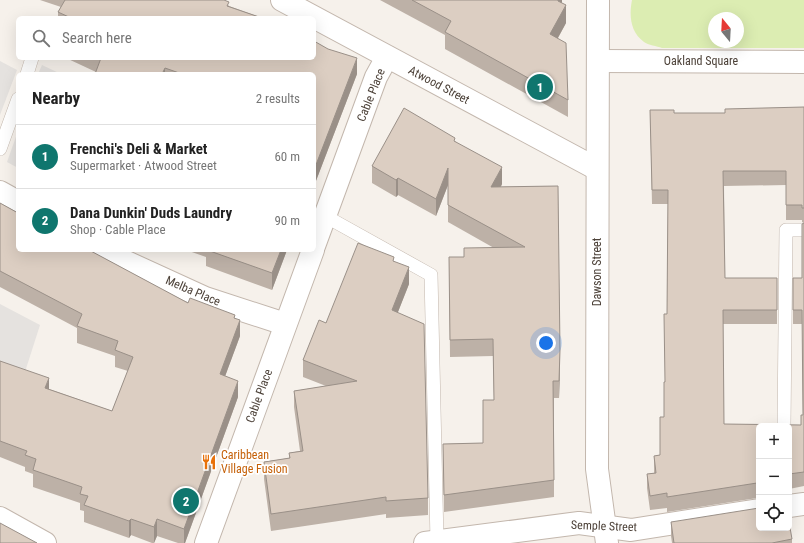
<!DOCTYPE html>
<meta charset="utf-8">
<style>
body{margin:0;font-family:"Roboto Condensed",sans-serif;background:#f6f6f6;color:#222}
.controls{position:absolute;right:12px;bottom:12px;display:grid;overflow:hidden;border-radius:6px;box-shadow:0 4px 16px #0002}
.controls button{width:36px;height:36px;display:grid;place-items:center;padding:0;border:0;border-bottom:1px solid #e0e0e0;background:#fff;color:#222;font:20px sans-serif}
.compass{position:absolute;left:708px;top:12px;width:36px;height:36px;border-radius:50%;background:#fff;box-shadow:0 4px 16px #0002;rotate:342deg}
.you{position:absolute;left:546px;top:343px;width:14px;height:14px;margin:-10px;border:3px solid #fff;border-radius:50%;background:#1a73e8;box-shadow:0 0 0 6px #1a73e833}
.badge{display:grid;place-items:center;width:26px;height:26px;border-radius:50%;background:#0f766e;color:#fff;font-size:13px;font-weight:700}
.pin{position:absolute;translate:-50% -50%;border:2px solid #fff;box-shadow:0 1px 4px #0006}
.list{margin:0;padding:0;list-style:none}
h2{display:flex;justify-content:space-between;align-items:center;height:52px;margin:0;padding:0 16px;font-size:17px}
h2 small{font-size:13px;font-weight:400;color:#767676}
.list li{display:grid;grid-template-columns:26px 1fr auto;gap:12px;align-items:center;box-sizing:border-box;height:64px;padding:0 16px;border-top:1px solid #e0e0e0}
.list b{display:block;font-size:15px;white-space:nowrap}
.list p{margin:0;font-size:13px;white-space:nowrap;color:#767676}
.list em{font-size:13px;font-style:normal;color:#767676}
.icon{flex:none;width:22px;height:22px;fill:none;stroke:currentColor;stroke-width:2;stroke-linecap:round;stroke-linejoin:round}
.map{position:relative;flex:none;width:804px;height:543px;overflow:hidden}
.search{position:absolute;background:#fff;box-shadow:0 4px 16px #0002;left:16px;top:16px;width:300px;height:44px;display:flex;align-items:center;gap:10px;box-sizing:border-box;padding:0 14px;border-radius:6px;color:#767676;font-size:15px}
.panel{position:absolute;background:#fff;box-shadow:0 4px 16px #0002;left:16px;top:72px;width:300px;height:180px;border-radius:6px}
.map>svg:first-child{display:block}
</style>
<div class="map">
<svg width="804" height="543" viewBox="0 0 804 543">
<rect width="100%" height="100%" fill="#f6f1eb"/>
<path fill="#dcedb2" fill-rule="evenodd" d="M632,0h172v48h-142c-5,-2 -14,-3 -18,-6 -14,-10 -15,-27 -12,-42zM714,18h24v24h-24z"/>
<g fill="#e5e2df">
<path d="M0,61l17,9 -17,45z"/>
<path d="M42,65l19,9h-23z"/>
<path d="M18,131v37l-11,-6z"/>
<path d="M0,304l40,21 -16,50 -24,-9z"/>
</g>
<g fill="none" stroke-linecap="round" stroke-linejoin="round">
<g stroke="#c3b7ad" stroke-width="14">
<g id="service">
<path d="M27,74l5,-16"/>
<path d="M0,149l18,-50"/>
<path d="M325,216l106,59 6,266"/>
<path d="M784,426l2,-196h18"/>
</g>
</g>
<g stroke="#c3b7ad" stroke-width="24">
<g id="minor">
<path d="M282,0l315,169"/>
<path d="M599,61l205,1"/>
<path d="M0,192l18,10"/>
<path d="M314,246l62,-169 11,-20"/>
<path d="M103,250l19,10 83,38 80,26"/>
<path d="M789,506l15,-2"/>
<path d="M0,518l45,25"/>
<path d="M206,543l107,-293"/>
<path d="M425,543l154,-20 52,7 128,-20"/>
</g>
</g>
<g stroke="#c3b7ad" stroke-width="24">
<path id="tertiary" d="M598,0l-1,469 10,74"/>
</g>
<use href="#service" stroke="#fff" stroke-width="13"/>
<use href="#minor" stroke="#fff" stroke-width="22"/>
<use href="#tertiary" stroke="#fff" stroke-width="22"/>
</g>
<g fill="#bdb1a7">
<path d="M40,0h184l5,6 33,12h-204v-6l3,-5z"/>
<path d="M380,0h182v3l4,20 -8,15 10,62v17l-123,-68v-14z"/>
<path d="M66,58h248l43,16 -43,112v-112h-219l1,-2z"/>
<path d="M804,107v116l-2,-1v-2h-16v-35l-62,1 1,92h52v46h-54l1,100 77,1 2,-10 -1,-91h-9v-46h9l2,-55v263l-15,3v-63h-30v72h-2l-90,14v-4l-17,2 -3,-22v-14l7,-1v-17l6,-1 4,-38 3,-103 1,-110h-16l-2,-94 24,3h51z"/>
<path d="M455,141l47,43 -1,3 57,-1 2,181 -1,31h-5v99l-110,15 -1,-68 40,-1 11,-43 -1,-44 -43,1 -1,-100h15l30,-9 -46,-26v-37l-12,31 -38,-21 -2,2 -24,-14v-17z"/>
<path d="M0,203l188,100 47,15 5,18 -15,40 13,21 -53,146h-7l-21,-7 -3,7h-2l-21,-8 -2,3 -45,-16v-11l-4,-1v-7l-47,-16v-13l-8,-3v-4l-25,-10v-96l49,28 63,22 16,-40 -13,-4v-11l-38,-13v-15l-77,-41z"/>
<path d="M186,250h101l-15,40 -66,-24v-9z"/>
<path d="M394,261l15,23 -11,28 30,186v17l-42,3v-4l-115,17 -7,-52v-17l25,-4v-5l11,-2 -6,-44v-16l32,-5 -23,-9v-17l23,-37z"/>
<path d="M671,522l121,17v4h-120l-1,-7z"/>
</g>
<g fill="#9a9088">
<path d="M558,0h4v11l-4,-10z"/>
<path d="M566,5v18l-16,29v-18z"/>
<path d="M357,58v16l-43,112v-16z"/>
<path d="M165,68v6h-3z"/>
<path d="M502,167v17l-11,20v-17z"/>
<path d="M448,168v17l-12,31v-17z"/>
<path d="M398,178v17l-2,2v-17z"/>
<path d="M281,250h6l-15,40v-17z"/>
<path d="M409,267v17l-17,43v-17z"/>
<path d="M240,320v16l-20,54v-16z"/>
<path d="M560,350v17l-1,31v-17z"/>
<path d="M49,378v16l-4,-6z"/>
<path d="M238,381v16l-53,146h-1v-14z"/>
<path d="M131,519v16l-2,3v-17z"/>
<path d="M157,519v17l-3,7v-16z"/>
</g>
<g fill="#dccec2" stroke="#9a9088">
<path d="M65,0h159l5,2 -2,4 35,12h-191l-13,-6z"/>
<path d="M412,0h146v1l8,4 -16,29 16,9 2,57 -123,-68 6,-11z"/>
<path d="M314,41l14,8 29,9 -43,112v-96h-132l-17,-6 -3,6h-67l6,-16h-1h214z"/>
<path d="M804,107v101h-2v-3h-16v-34h-63l2,107h52v32h-54l1,114 77,1v-10h2l-1,-105h-9v-32h9v-54l2,-1v249l-15,2v-48h-30v58l-2,-1 -90,14v-4l-17,3 -3,-22 9,-1 -2,-17 6,-1v-38h4v-35h1l-1,-68h3l1,-124h-16l-2,-80h24v3h51v-4z"/>
<path d="M404,108l51,30 -1,3 48,26 -11,20 67,-1 2,164 -1,31h-6l1,99 -110,15 -1,-51 40,-1v-43h11l-1,-61 -43,1 -1,-83h15v-9l61,-1 -77,-42v-37l-12,31 -38,-21 -2,2 -24,-14z"/>
<path d="M0,203l18,10v37h71l99,53 2,-5 45,17 -1,3 6,2 -20,54 18,7 -54,148 -27,-10 -3,8 -23,-8 -2,2 -45,-16 4,-9 -8,-2 2,-7 -49,-17 3,-11 -11,-4 2,-4 -27,-10v-80l49,17 -4,10 67,23 21,-54 -18,-7 3,-9 -41,-15 5,-12 -82,-43z"/>
<path d="M358,243l36,14 -1,4 16,6 -17,43 32,14 4,174 -42,3v-4l-115,17 -7,-52 26,-4 -1,-5 14,-2 -9,-60 63,-10 -54,-21 16,-40 7,3z"/>
<path d="M207,250h74l-9,23z"/>
<path d="M759,508v20h30v-6l3,17 -20,4h-98l-3,-21z"/>
<path d="M0,523l37,20h-37z"/>
</g>
<defs>
<g id="restaurant-bare" transform="scale(1.2)"><path d="M-5-6h1v4h1v-4h1v4h1v-4h1v5L-1.5 .5V6h-2V.5L-5-1ZM5-6V6H3V1.5H1.5Q1.5-4 5-6Z" fill="#e8710a" stroke="#fff" stroke-width="2.5" paint-order="stroke"/></g>
</defs>
<g fill-rule="evenodd">
<use href="#restaurant-bare" x="209" y="462"/>
</g>
<g text-anchor="middle" stroke-width="3.5" stroke-linejoin="round" paint-order="stroke">
<g font-size="12" fill="#4c4138" stroke="#fff">
<text x="701" y="65">Oakland Square</text>
<text transform="translate(439 85) rotate(28)" y="4">Atwood Street</text>
<text transform="translate(371 95) rotate(-68)" y="4">Cable Place</text>
<text transform="translate(597 272) rotate(-90)" y="4">Dawson Street</text>
<text transform="translate(193 291) rotate(23)" y="4">Melba Place</text>
<text transform="translate(259 396) rotate(-70)" y="4">Cable Place</text>
<text transform="translate(604 526) rotate(2)" y="4">Semple Street</text>
</g>
<g font-size="12" fill="#c56008" stroke="#fff" text-anchor="start">
<text x="221" y="459">Caribbean<tspan x="221" dy="14">Village Fusion</tspan></text>
</g>
</g>
</svg>
<div class="controls">
<button>+</button>
<button>−</button>
<button><svg class="icon" aria-label="locate" viewBox="0 0 24 24"><circle cx="12" cy="12" r="6"/><path d="M12 2v4M12 18v4M2 12h4M18 12h4"/></svg></button>
</div>
<svg class="compass" viewBox="-18 -18 36 36"><path d="M0-13l5 13h-10z" fill="#e53935"/><path d="M0 13l5-13h-10z" fill="#767676"/></svg>
<div class="you"></div>
<div class="pin badge" style="left:540px;top:87px">1</div>
<div class="pin badge" style="left:186px;top:501px">2</div>
<div class="search"><svg class="icon" aria-label="search" viewBox="0 0 24 24"><circle cx="10" cy="10" r="6"/><path d="M15 15l6 6"/></svg>Search here</div>
<section class="panel">
<h2>Nearby<small>2 results</small></h2>
<ul class="list">
<li><span class="badge">1</span><div><b>Frenchi's Deli &amp; Market</b><p>Supermarket · Atwood Street</p></div><em>60 m</em></li>
<li><span class="badge">2</span><div><b>Dana Dunkin' Duds Laundry</b><p>Shop · Cable Place</p></div><em>90 m</em></li>
</ul>
</section>
</div>
